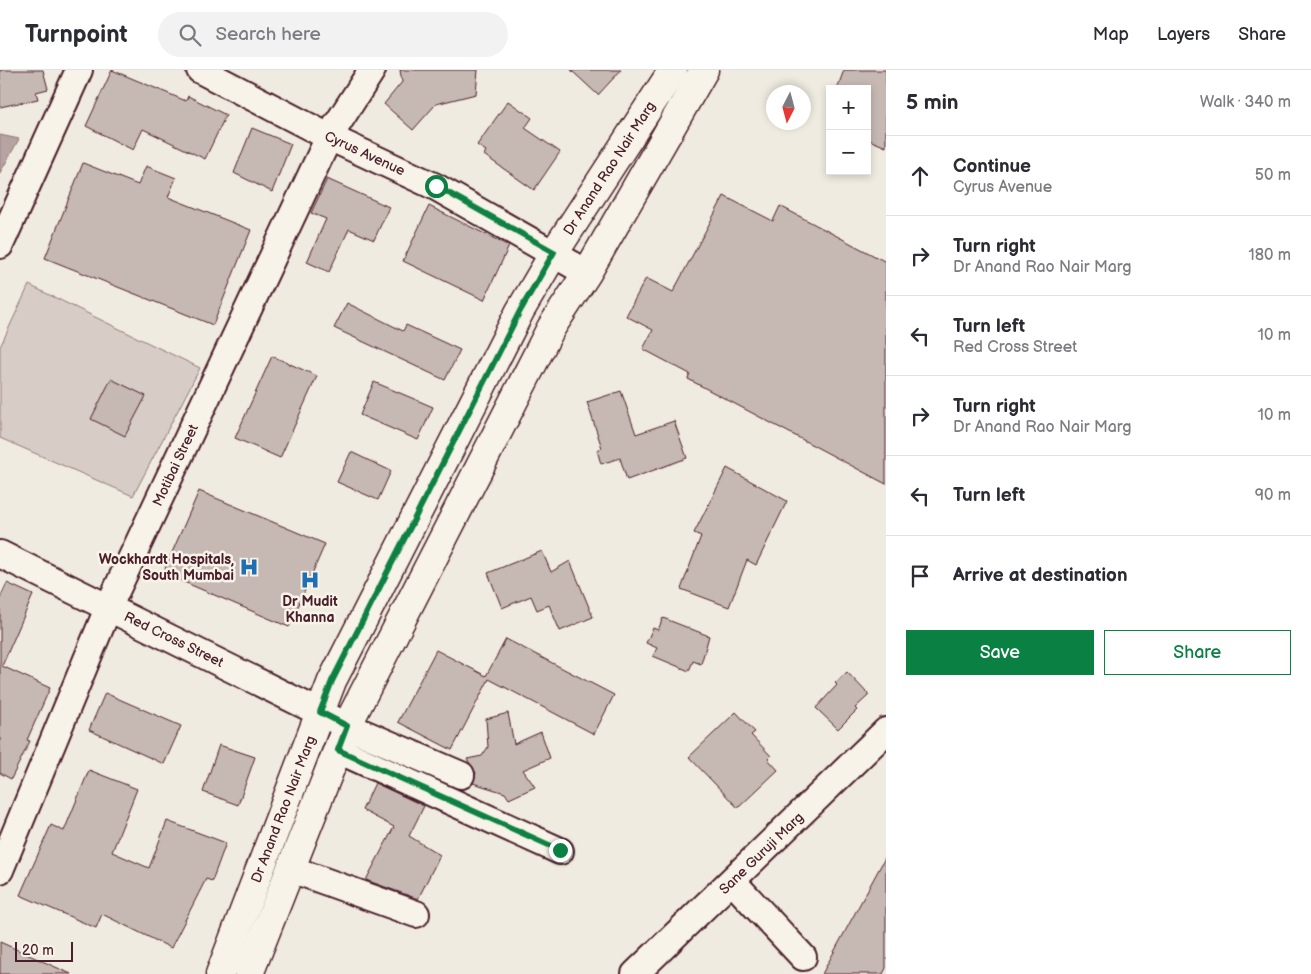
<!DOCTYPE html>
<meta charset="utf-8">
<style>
body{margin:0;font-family:"Balsamiq Sans",sans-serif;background:#f2f2f3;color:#2b2b33}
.controls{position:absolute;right:15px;top:15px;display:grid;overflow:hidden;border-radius:0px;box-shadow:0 2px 8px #0003}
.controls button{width:45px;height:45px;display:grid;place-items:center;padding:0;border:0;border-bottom:1px solid #e1e1e2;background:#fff;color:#2b2b33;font:25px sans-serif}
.compass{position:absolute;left:766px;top:15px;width:45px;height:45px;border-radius:50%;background:#fff;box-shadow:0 2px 8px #0003;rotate:186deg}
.scale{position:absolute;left:15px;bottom:12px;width:58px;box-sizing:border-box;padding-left:5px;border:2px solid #4a1f2b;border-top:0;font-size:14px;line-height:18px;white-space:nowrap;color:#4a1f2b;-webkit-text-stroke:4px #f7f3e8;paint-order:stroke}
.stop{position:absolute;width:15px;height:15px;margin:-11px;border:4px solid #0b8043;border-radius:50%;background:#fff}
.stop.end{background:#0b8043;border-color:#fff;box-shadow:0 1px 5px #0008}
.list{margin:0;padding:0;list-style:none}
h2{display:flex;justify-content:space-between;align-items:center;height:65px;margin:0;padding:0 20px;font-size:21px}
h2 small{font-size:16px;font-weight:400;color:#7c7c81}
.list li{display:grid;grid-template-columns:32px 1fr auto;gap:15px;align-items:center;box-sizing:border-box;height:80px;padding:0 20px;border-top:1px solid #e1e1e2}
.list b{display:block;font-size:19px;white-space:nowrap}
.list p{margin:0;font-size:16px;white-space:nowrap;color:#7c7c81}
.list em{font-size:16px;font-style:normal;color:#7c7c81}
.actions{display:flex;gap:10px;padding:15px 20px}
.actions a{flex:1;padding:11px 0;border:1px solid #0b8043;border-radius:0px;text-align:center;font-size:18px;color:#0b8043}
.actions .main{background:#0b8043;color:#fff}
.icon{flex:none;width:28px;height:28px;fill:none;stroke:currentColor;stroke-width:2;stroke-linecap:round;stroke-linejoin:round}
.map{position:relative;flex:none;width:886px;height:904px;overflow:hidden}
header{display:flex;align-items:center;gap:30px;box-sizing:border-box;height:70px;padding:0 25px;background:#fff;border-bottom:1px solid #e1e1e2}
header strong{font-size:24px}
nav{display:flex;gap:28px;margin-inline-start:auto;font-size:18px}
.search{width:350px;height:45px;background:#f2f2f3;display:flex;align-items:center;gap:12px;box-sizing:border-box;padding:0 18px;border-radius:28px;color:#7c7c81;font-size:19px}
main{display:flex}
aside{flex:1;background:#fff}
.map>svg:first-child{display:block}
</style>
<header>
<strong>Turnpoint</strong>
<div class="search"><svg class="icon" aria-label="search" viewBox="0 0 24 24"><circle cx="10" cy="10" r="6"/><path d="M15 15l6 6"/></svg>Search here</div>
<nav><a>Map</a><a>Layers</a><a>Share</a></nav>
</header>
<main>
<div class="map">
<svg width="886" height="904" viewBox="0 0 886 904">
<rect width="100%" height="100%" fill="#f0ebe0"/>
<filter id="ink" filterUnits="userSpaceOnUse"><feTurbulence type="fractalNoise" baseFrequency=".02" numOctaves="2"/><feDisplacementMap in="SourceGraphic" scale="10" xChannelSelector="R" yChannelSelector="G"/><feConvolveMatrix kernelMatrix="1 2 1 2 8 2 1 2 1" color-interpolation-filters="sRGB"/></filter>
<g filter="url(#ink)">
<path fill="#d8cdc6" stroke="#917678" d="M29,215l171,83 -67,128 -133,-58v-91z"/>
<path fill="#b7a4a2" stroke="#8b6f72" d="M0,65l19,4 -19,34z"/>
<g fill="#c6b8b3" stroke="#4a1f2b">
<path d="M0,0h43l5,19 -12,3 2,7 -38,8z"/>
<path d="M112,0l74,31 2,-5 38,19 -21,44 -62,-30 -10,21 -47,-24z"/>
<path d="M400,0h78l-2,24 -40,10 -23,26 -29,-26 18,-22z"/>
<path d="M571,0h50l-23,25z"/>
<path d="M844,0h42v77l-19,-8v-50h-30z"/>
<path d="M508,31l24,17 -7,10 35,24 -26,38 -50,-35 2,-4 -9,-6z"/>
<path d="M252,58l39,16 -19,48 -38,-19z"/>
<path d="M83,93l55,22 8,-19 30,12 -8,19 83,33 -38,95 -168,-67z"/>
<path d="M327,109l62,28 -15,33 -25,-11 -20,43 -22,-10 19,-43 -15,-6z"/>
<path d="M724,126l49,25 7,-15 106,56v222l-198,-105 2,-5 -47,-25 10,-19 -27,-14 20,-38 27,14z"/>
<path d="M429,136l80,40 -25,54 -81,-39z"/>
<path d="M347,233l56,28 3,-6 54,25 -15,30 -111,-52z"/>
<path d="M272,286l45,20 -37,82 -45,-20z"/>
<path d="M111,309l35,17 -21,40 -34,-17z"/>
<path d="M374,312l59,25 -15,33 -58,-25z"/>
<path d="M621,321l15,43 38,-13 13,37 -60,22 -7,-22 -19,6 -4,-14 5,-2 -15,-46z"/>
<path d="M351,382l40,19 -13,29 -41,-18z"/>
<path d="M727,398l60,33 -31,64 -9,-5 -18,47 -48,-18 20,-53 -7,-3z"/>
<path d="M199,421l126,53 -36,83 -126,-54z"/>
<path d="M542,481l9,21 19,-11 23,56 -33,14 -11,-26 -12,5 -6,-14 -29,12 -14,-35z"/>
<path d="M7,513l26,12 -31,71 48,22 -23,52 3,1 -19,38 -11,-6v-175z"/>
<path d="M663,548l46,18 -8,28 -8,-3 -4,10 -36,-15 4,-8 -11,-5 7,-15 5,2z"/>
<path d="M506,569l108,56 -20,39 -105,-55 -37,71 -54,-28 38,-72 50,26z"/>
<path d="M847,602l22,23 -14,13 2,2 -19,19 -22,-21 21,-23 -2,-2z"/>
<path d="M105,623l76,33 -17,38 -75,-34z"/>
<path d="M736,642l19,20 -4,3 20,21 -3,3 10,11 -40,38 -49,-51z"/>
<path d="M508,643l6,31 27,-12 9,26 -27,12 12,17 -26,12 -4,-6 -32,-10 3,-10 -9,-14 15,-3 6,-9 -2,-28z"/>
<path d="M219,675l36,12 -17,48 -35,-13z"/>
<path d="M89,700l48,19 -25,63 37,16 18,-47 59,22 -14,38 -6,-2 -35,69 -69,-34 -6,14 -76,-33 31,-70 13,6z"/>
<path d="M375,713l49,23 -15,30 31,19 -22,44 -52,-19 28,-53 -32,-17z"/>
<path d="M886,786v112l-3,6h-61z"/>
<path d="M0,872l71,32h-71z"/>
</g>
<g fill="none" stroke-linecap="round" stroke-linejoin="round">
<g stroke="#4a1f2b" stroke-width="30">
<g id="minor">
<path d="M200,0l129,67 107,50 151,86"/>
<path d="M0,175l79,-175"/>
<path d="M0,484l347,172 114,49"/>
<path d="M338,680l222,101"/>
<path d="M291,799l125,45"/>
<path d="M0,800l109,-264 220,-469 43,-67"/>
<path d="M733,812l70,75"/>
<path d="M635,904l251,-243"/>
</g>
</g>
<g stroke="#4a1f2b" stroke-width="31">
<g id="major">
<path d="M220,904l112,-293 188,-370 34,-58 119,-183"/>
<path d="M249,904l98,-248 204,-398 36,-55 117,-203"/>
</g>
</g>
<use href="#minor" stroke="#f7f3e8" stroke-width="26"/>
<use href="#major" stroke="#f7f3e8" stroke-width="28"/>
</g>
</g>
<g fill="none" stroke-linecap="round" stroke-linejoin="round" filter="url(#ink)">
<path stroke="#0b8043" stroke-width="6" d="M436,116l118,66 -34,59 -188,370 -12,31 27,14 -9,24 222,100"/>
</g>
<defs>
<g id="hospital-bare" transform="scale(1.5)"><path d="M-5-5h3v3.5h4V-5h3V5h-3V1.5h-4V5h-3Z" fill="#1f6fb2" stroke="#f7f3e8" stroke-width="2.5" paint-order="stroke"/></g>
</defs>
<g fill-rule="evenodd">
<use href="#hospital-bare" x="249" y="497"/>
<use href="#hospital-bare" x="310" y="510"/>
</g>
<g text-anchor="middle" stroke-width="5" stroke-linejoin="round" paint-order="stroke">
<g font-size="14" fill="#4a1f2b" stroke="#f7f3e8">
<text transform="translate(365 83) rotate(25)" y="5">Cyrus Avenue</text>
<text transform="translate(609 98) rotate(-57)" y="5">Dr Anand Rao Nair Marg</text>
<text transform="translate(175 395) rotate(-65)" y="5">Motibai Street</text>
<text transform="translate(174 569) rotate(26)" y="5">Red Cross Street</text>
<text transform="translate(283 739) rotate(-69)" y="5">Dr Anand Rao Nair Marg</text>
<text transform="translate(761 783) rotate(-44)" y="5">Sane Guruji Marg</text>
</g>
<g font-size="14" font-weight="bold" fill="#4a1f2b" stroke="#f7f3e8" text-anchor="end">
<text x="234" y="494">Wockhardt Hospitals,<tspan x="234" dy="16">South Mumbai</tspan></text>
<text x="310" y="536" text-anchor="middle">Dr Mudit<tspan x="310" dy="16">Khanna</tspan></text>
</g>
</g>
</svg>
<div class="controls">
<button>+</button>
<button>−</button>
</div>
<svg class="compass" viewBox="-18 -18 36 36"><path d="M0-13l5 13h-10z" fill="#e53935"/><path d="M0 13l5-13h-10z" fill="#7c7c81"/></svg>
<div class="scale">20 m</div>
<div class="stop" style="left:436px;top:116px"></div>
<div class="stop end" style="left:560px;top:780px"></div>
</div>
<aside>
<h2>5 min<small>Walk · 340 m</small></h2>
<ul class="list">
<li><svg class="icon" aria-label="ahead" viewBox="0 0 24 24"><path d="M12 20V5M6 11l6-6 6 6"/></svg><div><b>Continue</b><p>Cyrus Avenue</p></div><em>50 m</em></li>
<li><svg class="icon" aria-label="right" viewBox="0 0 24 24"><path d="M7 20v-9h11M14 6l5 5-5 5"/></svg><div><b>Turn right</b><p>Dr Anand Rao Nair Marg</p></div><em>180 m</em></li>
<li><svg class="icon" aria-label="left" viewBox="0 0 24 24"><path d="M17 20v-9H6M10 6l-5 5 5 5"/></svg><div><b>Turn left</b><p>Red Cross Street</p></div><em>10 m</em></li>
<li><svg class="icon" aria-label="right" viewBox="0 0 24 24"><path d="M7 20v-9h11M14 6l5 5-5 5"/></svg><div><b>Turn right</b><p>Dr Anand Rao Nair Marg</p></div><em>10 m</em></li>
<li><svg class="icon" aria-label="left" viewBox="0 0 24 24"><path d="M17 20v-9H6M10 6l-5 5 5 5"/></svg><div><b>Turn left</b></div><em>90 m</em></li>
<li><svg class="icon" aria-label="arrive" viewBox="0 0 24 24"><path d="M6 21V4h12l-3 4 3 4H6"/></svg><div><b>Arrive at destination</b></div></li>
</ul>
<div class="actions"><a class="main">Save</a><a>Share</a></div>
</aside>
</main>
